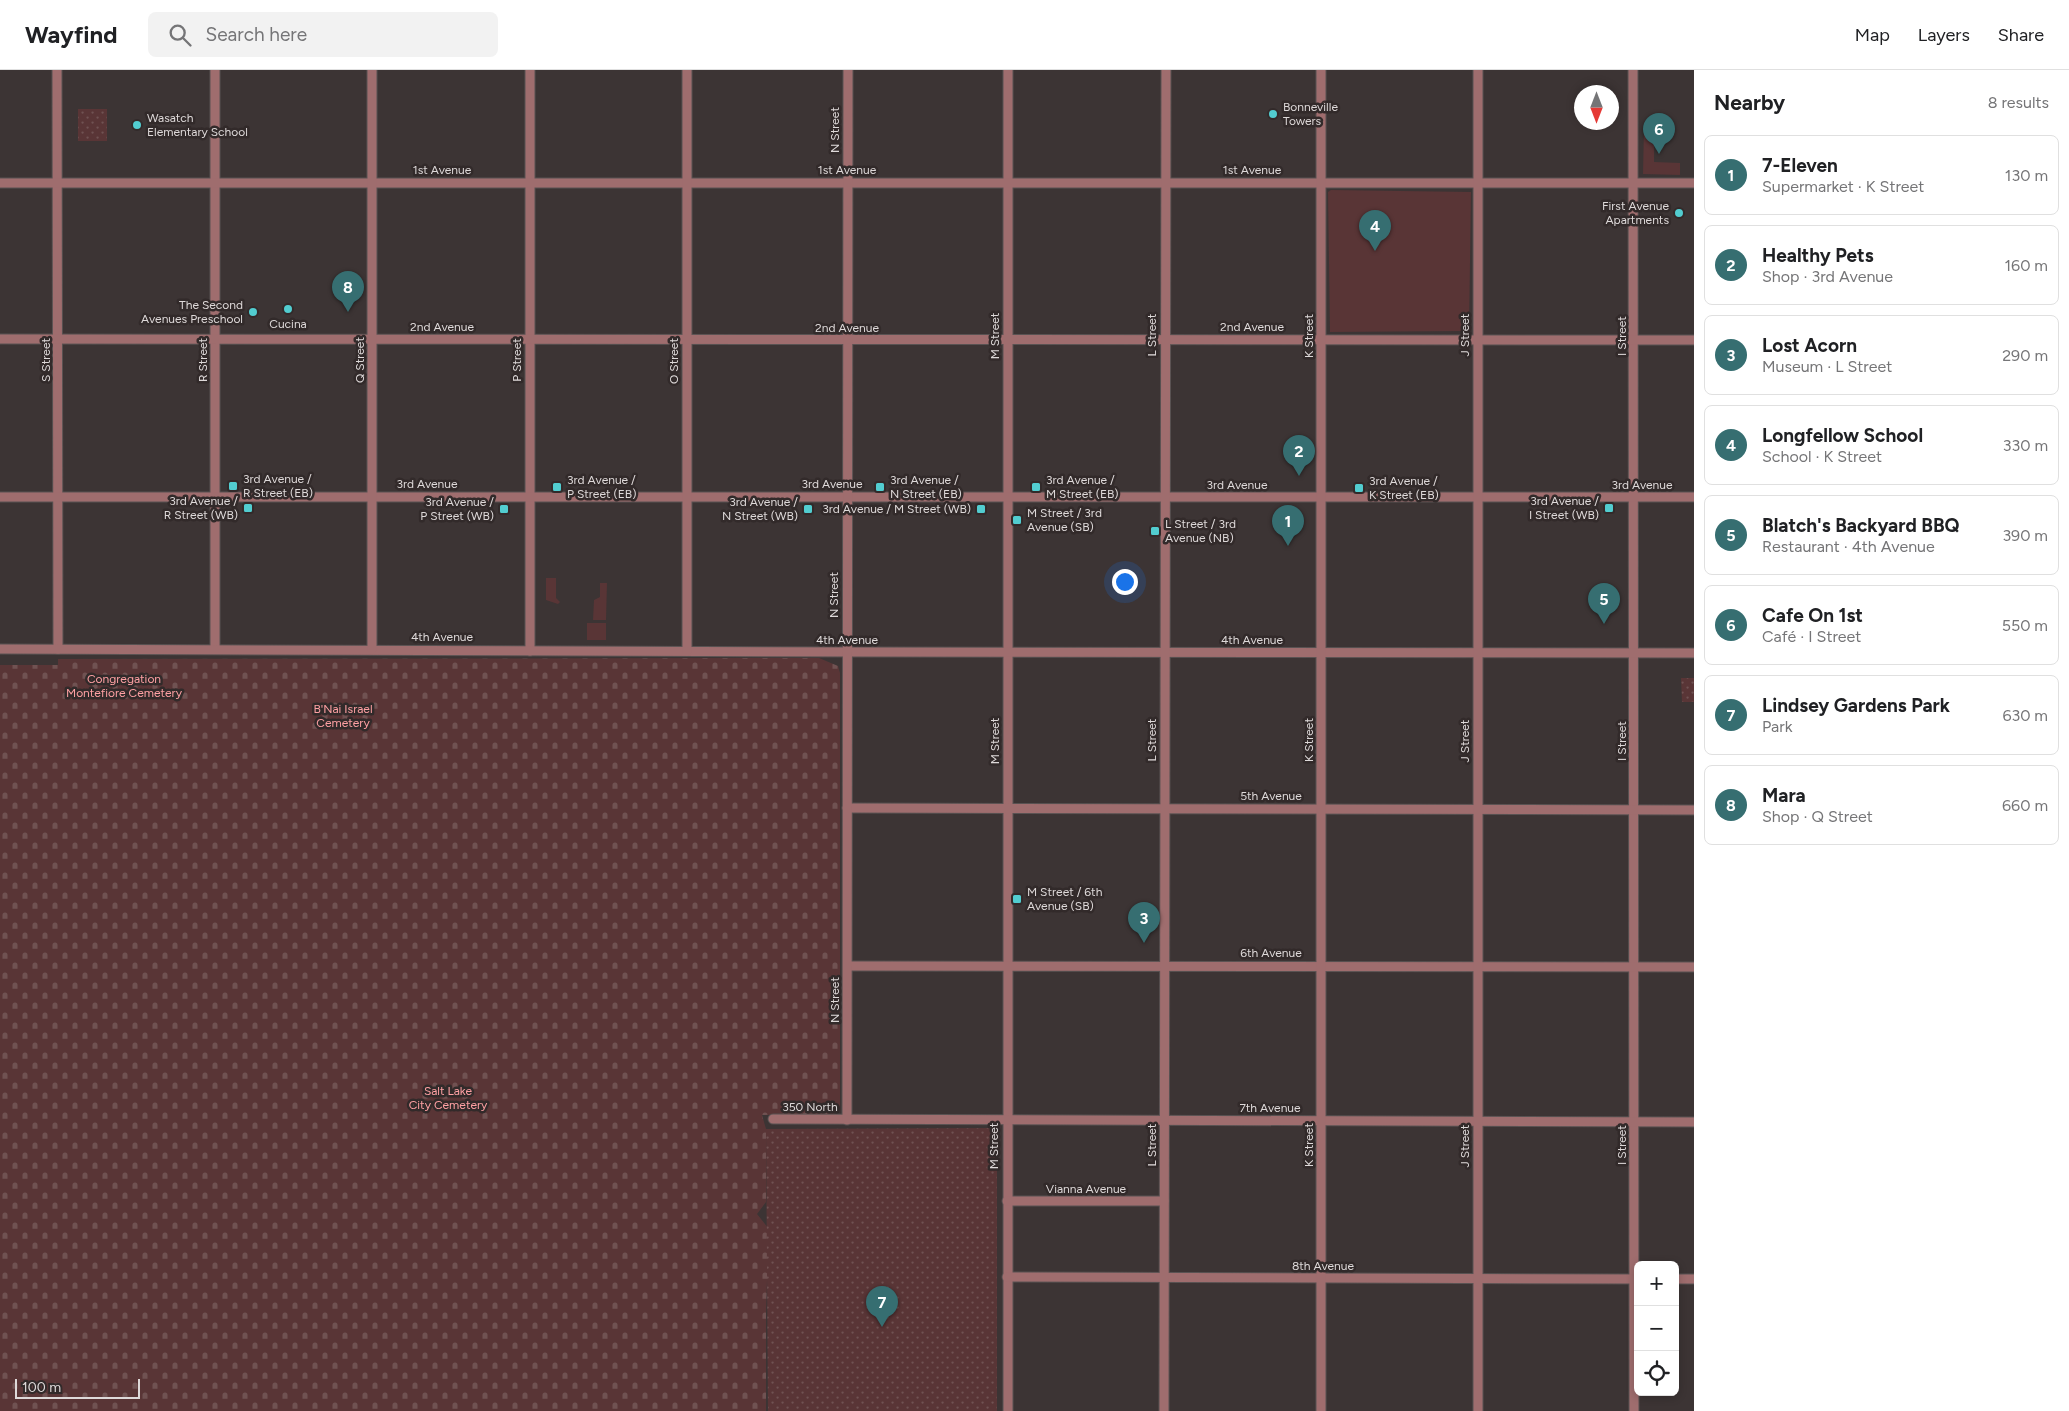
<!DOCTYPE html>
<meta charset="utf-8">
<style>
body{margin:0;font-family:Figtree,sans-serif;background:#f2f2f2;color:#202124}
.controls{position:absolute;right:15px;bottom:15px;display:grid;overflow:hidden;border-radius:8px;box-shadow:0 2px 8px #0003}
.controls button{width:45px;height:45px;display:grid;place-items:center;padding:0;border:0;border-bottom:1px solid #e0e0e0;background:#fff;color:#202124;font:25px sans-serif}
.compass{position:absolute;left:1574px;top:15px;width:45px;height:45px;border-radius:50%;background:#fff;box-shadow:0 2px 8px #0003;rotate:180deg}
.scale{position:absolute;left:15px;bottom:12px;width:125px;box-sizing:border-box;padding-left:5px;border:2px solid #ded9d9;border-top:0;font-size:14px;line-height:18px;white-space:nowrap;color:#ded9d9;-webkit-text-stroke:4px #322a2a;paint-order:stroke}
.you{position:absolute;left:1124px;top:511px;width:18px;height:18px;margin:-12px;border:4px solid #fff;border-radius:50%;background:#1a73e8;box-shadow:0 0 0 8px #1a73e833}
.badge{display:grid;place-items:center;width:32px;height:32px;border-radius:50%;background:#366e71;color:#fff;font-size:16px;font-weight:700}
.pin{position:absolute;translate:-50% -41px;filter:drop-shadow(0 1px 2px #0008)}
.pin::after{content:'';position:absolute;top:26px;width:18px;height:15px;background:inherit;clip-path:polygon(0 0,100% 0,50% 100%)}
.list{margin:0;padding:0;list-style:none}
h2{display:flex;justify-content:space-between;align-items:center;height:65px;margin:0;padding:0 20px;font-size:21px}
h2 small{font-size:16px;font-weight:400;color:#757577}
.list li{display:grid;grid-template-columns:32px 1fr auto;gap:15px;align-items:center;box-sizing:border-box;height:80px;margin:0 10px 10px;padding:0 10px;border:1px solid #e0e0e0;border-radius:8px}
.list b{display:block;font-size:19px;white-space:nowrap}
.list p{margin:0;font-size:16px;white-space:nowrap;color:#757577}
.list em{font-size:16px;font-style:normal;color:#757577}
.icon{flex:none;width:28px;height:28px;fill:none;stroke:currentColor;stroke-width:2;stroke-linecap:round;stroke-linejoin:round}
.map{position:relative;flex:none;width:1694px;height:1341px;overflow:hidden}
header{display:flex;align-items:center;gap:30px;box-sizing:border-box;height:70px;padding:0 25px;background:#fff;border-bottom:1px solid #e0e0e0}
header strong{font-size:24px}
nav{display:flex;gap:28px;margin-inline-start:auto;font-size:18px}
.search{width:350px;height:45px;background:#f2f2f2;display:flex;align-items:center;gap:12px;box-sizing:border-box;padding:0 18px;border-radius:8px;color:#757577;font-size:19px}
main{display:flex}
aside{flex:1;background:#fff}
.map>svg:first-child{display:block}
</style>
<header>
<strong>Wayfind</strong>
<div class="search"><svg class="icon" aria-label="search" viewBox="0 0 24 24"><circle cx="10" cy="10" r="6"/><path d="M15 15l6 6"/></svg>Search here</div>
<nav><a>Map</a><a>Layers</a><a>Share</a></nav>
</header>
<main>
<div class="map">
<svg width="1694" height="1341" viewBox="0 0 1694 1341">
<defs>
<pattern id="cemetery-stones" width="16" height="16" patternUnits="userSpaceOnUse" patternTransform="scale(1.25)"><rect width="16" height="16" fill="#593536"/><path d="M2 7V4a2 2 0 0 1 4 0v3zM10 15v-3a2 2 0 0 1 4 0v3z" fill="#705252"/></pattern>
<pattern id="park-dots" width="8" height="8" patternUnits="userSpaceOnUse" patternTransform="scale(1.25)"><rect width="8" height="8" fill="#593536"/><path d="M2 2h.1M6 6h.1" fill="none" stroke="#705252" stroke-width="1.8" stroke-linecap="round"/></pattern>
</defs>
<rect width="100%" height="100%" fill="#3c3434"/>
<g fill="#593536">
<path d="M1644,56h10v36l26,1v12l-37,-1z"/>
<path d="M1331,120l140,2 -2,139 -139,1 -2,-140z"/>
<path d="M546,508h10v20l4,4 -2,2 -12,-4z"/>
<path d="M600,513h7l-1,37h-13l1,-20 6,-3z"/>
<rect x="587" y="553" width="19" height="17"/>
</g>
<path fill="url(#cemetery-stones)" d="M819,588l19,8 2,7v432l-2,5 -5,4 -71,1 4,14v73l-9,12 15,19 -1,36 -4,11 -1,33v98h-766v-746h58v-6z"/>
<g fill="url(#park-dots)">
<rect x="78" y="39" width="29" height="32"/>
<path d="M1681,608h13v24h-12z"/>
<path d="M997,1058v283h-229l-2,-282z"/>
</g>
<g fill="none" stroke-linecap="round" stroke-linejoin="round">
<g stroke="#595252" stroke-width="11">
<g id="minor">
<path d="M57,0l1,579"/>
<path d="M215,0v579"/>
<path d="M530,0v581"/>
<path d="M1008,0v1341"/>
<path d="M1633,0l1,1341"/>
<path d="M0,113h1694"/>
<path d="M0,269l1694,1"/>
<path d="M0,427h1694"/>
<path d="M0,579l864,3 830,1"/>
<path d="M372,579v-579"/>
<path d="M687,581v-581"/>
<path d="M847,738l847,2"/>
<path d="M848,896l846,1"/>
<path d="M773,1049l921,3"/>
<path d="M847,1050l1,-1050"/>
<path d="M1007,1131h157"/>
<path d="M1007,1207l631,2"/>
<path d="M1675,1209h19"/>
<path d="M1164,1341l2,-1341"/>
<path d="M1321,1341v-1341"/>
<path d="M1478,1341v-1341"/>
</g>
</g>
<use href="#minor" stroke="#9f6d6e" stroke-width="9"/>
</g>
<g fill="#52cdd0" stroke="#322a2a" stroke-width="2">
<circle cx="1273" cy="44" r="5"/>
<circle cx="137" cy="55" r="5"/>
<circle cx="1679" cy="143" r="5"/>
<circle cx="288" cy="239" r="5"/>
<circle cx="253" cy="242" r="5"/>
<rect x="228" y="411" width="10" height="10" rx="2.5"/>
<rect x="552" y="412" width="10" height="10" rx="2.5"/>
<rect x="875" y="412" width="10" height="10" rx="2.5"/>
<rect x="1031" y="412" width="10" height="10" rx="2.5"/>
<rect x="1354" y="413" width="10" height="10" rx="2.5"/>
<rect x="243" y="433" width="10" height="10" rx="2.5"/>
<rect x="1604" y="433" width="10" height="10" rx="2.5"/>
<rect x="499" y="434" width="10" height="10" rx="2.5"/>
<rect x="803" y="434" width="10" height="10" rx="2.5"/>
<rect x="976" y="434" width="10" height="10" rx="2.5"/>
<rect x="1012" y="445" width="10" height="10" rx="2.5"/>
<rect x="1150" y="456" width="10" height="10" rx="2.5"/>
<rect x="1012" y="824" width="10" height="10" rx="2.5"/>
</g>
<g text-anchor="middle" stroke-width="5" stroke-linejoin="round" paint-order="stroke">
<g font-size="12" fill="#ded9d9" stroke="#322a2a" text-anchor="start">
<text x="1283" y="41">Bonneville<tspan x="1283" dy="14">Towers</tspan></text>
<text x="147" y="52">Wasatch<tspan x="147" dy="14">Elementary School</tspan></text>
<text x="1669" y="140" text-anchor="end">First Avenue<tspan x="1669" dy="14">Apartments</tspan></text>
<text x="243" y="239" text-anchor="end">The Second<tspan x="243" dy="14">Avenues Preschool</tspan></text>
<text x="288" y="258" text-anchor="middle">Cucina</text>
<text x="243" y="413">3rd Avenue /<tspan x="243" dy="14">R Street (EB)</tspan></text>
<text x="567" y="414">3rd Avenue /<tspan x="567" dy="14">P Street (EB)</tspan></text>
<text x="890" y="414">3rd Avenue /<tspan x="890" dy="14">N Street (EB)</tspan></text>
<text x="1046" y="414">3rd Avenue /<tspan x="1046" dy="14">M Street (EB)</tspan></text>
<text x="1369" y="415">3rd Avenue /<tspan x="1369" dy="14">K Street (EB)</tspan></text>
<text x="238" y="435" text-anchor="end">3rd Avenue /<tspan x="238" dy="14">R Street (WB)</tspan></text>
<text x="1599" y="435" text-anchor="end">3rd Avenue /<tspan x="1599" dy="14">I Street (WB)</tspan></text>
<text x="494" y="436" text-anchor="end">3rd Avenue /<tspan x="494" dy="14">P Street (WB)</tspan></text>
<text x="798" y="436" text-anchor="end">3rd Avenue /<tspan x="798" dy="14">N Street (WB)</tspan></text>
<text x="971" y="443" text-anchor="end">3rd Avenue / M Street (WB)</text>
<text x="1027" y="447">M Street / 3rd<tspan x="1027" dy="14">Avenue (SB)</tspan></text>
<text x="1165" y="458">L Street / 3rd<tspan x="1165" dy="14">Avenue (NB)</tspan></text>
<text x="1027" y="826">M Street / 6th<tspan x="1027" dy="14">Avenue (SB)</tspan></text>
</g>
<g font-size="12" fill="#ded9d9" stroke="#322a2a">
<text transform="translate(835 60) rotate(-90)" y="4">N Street</text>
<text x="442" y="104">1st Avenue</text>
<text x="847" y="104">1st Avenue</text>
<text x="1252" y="104">1st Avenue</text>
<text x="442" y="261">2nd Avenue</text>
<text x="1252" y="261">2nd Avenue</text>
<text x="847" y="262">2nd Avenue</text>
<text transform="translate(1152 265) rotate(-90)" y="4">L Street</text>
<text transform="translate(1465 265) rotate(-90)" y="4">J Street</text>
<text transform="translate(995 266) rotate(-90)" y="4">M Street</text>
<text transform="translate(1309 266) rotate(-90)" y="4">K Street</text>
<text transform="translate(1622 266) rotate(-90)" y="4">I Street</text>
<text transform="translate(46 290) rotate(-90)" y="4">S Street</text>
<text transform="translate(203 290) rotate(-90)" y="4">R Street</text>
<text transform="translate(360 290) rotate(-90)" y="4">Q Street</text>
<text transform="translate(517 290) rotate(-90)" y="4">P Street</text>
<text transform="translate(674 291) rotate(-90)" y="4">O Street</text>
<text x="427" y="418">3rd Avenue</text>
<text x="832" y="418">3rd Avenue</text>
<text x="1237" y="419">3rd Avenue</text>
<text x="1642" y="419">3rd Avenue</text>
<text transform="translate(834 525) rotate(-90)" y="4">N Street</text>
<text x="442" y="571">4th Avenue</text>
<text x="847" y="574">4th Avenue</text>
<text x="1252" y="574">4th Avenue</text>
<text transform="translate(1152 670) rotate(-90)" y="4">L Street</text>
<text transform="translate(1309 670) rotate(-90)" y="4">K Street</text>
<text transform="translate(995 671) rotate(-90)" y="4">M Street</text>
<text transform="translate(1465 671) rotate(-90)" y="4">J Street</text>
<text transform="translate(1622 671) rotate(-90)" y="4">I Street</text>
<text x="1271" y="730">5th Avenue</text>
<text x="1271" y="887">6th Avenue</text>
<text transform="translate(835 930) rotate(-90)" y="4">N Street</text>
<text x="810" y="1041">350 North</text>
<text x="1270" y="1042">7th Avenue</text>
<text transform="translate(1152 1075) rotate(-90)" y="4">L Street</text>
<text transform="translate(1309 1075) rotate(-90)" y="4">K Street</text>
<text transform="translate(1622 1075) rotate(-90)" y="4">I Street</text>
<text transform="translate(994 1076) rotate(-90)" y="4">M Street</text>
<text transform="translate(1465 1076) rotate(-90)" y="4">J Street</text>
<text x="1086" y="1123">Vianna Avenue</text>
<text x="1323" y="1200">8th Avenue</text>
</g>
<g font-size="12" fill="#fea0a3" stroke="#322a2a">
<text x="124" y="613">Congregation<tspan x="124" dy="14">Montefiore Cemetery</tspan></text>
<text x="343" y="643">B'Nai Israel<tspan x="343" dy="14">Cemetery</tspan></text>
<text x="448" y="1025">Salt Lake<tspan x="448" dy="14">City Cemetery</tspan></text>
</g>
</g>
</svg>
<div class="controls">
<button>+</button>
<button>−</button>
<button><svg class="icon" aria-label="locate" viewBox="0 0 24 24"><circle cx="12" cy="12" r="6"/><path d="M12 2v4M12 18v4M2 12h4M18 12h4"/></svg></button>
</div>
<svg class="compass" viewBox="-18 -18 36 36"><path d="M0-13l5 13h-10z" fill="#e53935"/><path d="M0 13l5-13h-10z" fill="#757577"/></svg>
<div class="scale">100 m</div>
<div class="you"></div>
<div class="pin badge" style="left:1288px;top:476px">1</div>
<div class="pin badge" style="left:1299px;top:406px">2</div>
<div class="pin badge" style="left:1144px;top:873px">3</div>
<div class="pin badge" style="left:1375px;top:181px">4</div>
<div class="pin badge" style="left:1604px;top:554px">5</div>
<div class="pin badge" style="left:1659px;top:84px">6</div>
<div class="pin badge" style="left:882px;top:1257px">7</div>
<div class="pin badge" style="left:348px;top:242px">8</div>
</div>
<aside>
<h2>Nearby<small>8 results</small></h2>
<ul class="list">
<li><span class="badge">1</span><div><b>7-Eleven</b><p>Supermarket · K Street</p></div><em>130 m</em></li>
<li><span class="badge">2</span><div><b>Healthy Pets</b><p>Shop · 3rd Avenue</p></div><em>160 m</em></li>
<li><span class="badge">3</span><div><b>Lost Acorn</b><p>Museum · L Street</p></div><em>290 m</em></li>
<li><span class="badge">4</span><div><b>Longfellow School</b><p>School · K Street</p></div><em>330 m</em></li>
<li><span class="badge">5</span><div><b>Blatch's Backyard BBQ</b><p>Restaurant · 4th Avenue</p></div><em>390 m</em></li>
<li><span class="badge">6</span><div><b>Cafe On 1st</b><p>Café · I Street</p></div><em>550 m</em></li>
<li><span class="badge">7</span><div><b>Lindsey Gardens Park</b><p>Park</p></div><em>630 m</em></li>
<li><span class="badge">8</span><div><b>Mara</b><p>Shop · Q Street</p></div><em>660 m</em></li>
</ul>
</aside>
</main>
